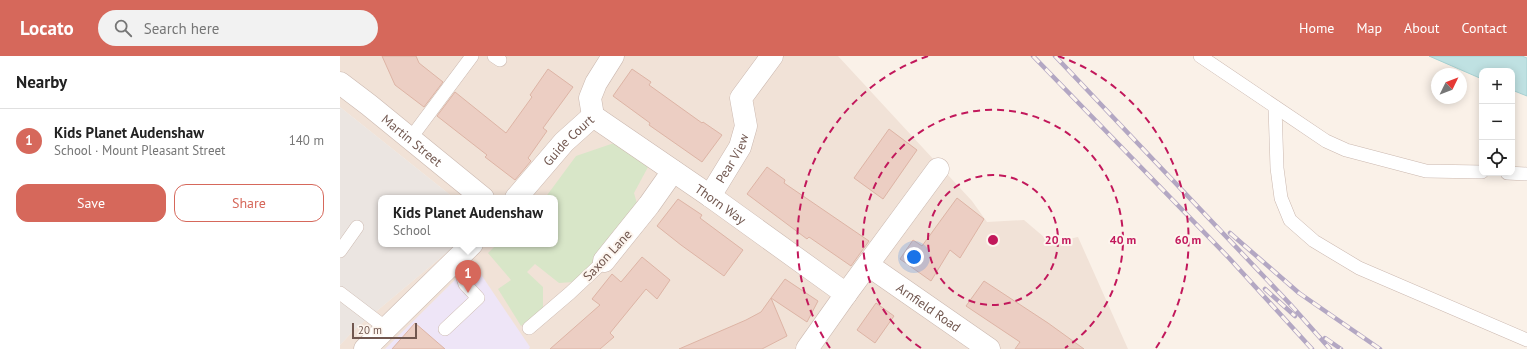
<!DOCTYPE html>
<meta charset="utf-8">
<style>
body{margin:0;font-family:"PT Sans",sans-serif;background:#f2f2f2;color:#222}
.controls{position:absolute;right:12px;top:12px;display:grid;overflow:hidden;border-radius:8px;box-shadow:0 2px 10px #0003}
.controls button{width:36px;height:36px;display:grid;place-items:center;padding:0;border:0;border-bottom:1px solid #e0e0e0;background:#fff;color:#222;font:20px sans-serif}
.compass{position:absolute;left:1091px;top:12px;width:36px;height:36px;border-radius:50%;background:#fff;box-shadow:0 2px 10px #0003;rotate:47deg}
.scale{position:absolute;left:12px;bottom:10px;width:65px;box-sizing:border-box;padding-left:4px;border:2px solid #71574f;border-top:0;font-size:11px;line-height:14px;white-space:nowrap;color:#71574f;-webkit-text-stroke:3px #fdf5ee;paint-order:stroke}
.you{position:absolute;left:574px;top:201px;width:14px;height:14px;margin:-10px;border:3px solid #fff;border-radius:50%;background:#1a73e8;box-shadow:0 0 0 6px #1a73e833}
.badge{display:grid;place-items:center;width:26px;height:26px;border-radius:50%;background:#d6685b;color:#fff;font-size:13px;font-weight:700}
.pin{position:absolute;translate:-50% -33px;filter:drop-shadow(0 1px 2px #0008)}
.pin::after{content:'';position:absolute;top:21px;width:14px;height:12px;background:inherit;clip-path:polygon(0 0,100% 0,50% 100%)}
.popup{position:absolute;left:38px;top:139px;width:180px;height:52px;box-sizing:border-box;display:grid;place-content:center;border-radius:8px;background:#fff;filter:drop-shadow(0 1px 3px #0005);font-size:13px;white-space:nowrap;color:#767676}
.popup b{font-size:15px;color:#222}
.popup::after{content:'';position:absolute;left:50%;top:100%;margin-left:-8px;border:8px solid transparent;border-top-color:#fff}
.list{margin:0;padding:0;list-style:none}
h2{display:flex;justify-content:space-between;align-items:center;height:52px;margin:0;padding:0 16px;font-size:17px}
h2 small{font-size:13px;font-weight:400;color:#767676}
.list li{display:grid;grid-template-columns:26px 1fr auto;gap:12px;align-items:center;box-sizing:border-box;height:64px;padding:0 16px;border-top:1px solid #e0e0e0}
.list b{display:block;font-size:15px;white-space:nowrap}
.list p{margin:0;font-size:13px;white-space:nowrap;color:#767676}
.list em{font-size:13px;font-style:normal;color:#767676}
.actions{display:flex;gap:8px;padding:12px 16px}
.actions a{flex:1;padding:9px 0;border:1px solid #d6685b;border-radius:12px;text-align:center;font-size:14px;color:#d6685b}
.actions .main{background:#d6685b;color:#fff}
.icon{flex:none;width:22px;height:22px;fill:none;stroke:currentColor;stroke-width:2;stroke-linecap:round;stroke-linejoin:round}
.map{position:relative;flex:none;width:1187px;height:293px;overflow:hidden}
header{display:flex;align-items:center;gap:24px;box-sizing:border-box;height:56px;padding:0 20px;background:#d6685b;color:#fff}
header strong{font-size:19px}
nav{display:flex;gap:22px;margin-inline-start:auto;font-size:14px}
.search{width:280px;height:36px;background:#f2f2f2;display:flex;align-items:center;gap:10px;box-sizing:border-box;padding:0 14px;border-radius:22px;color:#767676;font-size:15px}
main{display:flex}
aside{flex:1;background:#fff}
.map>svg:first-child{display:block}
</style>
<header>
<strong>Locato</strong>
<div class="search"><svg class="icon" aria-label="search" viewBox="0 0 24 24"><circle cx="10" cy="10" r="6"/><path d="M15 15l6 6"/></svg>Search here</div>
<nav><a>Home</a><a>Map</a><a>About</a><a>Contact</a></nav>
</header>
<main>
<aside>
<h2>Nearby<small></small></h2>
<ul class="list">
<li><span class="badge">1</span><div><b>Kids Planet Audenshaw</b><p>School · Mount Pleasant Street</p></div><em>140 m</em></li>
</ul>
<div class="actions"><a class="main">Save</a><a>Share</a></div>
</aside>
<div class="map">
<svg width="1187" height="293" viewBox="0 0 1187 293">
<rect width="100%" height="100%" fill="#faf1e8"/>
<path fill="#f1e2d7" d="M0,0h498l134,145 15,21 37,-2 27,23 27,-6 50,112h-788v-4l14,-15 103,-86h98v-46h-101l-114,-91z"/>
<path fill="#ebe5e1" d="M0,51l114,91h-73v46h76l-103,86 -14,15z"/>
<path fill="#eee5f7" d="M131,208l9,9 50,74 -1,2h-144z"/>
<path fill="#d8e6c8" d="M274,87l34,24 -14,26 4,14 -27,37 -38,38 -14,1 -24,-19 -8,8 16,15v22l-22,17 -23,-37 13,-9 -23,-27 9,-9h58v-46h-10l31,-42z"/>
<path fill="#bfe1e2" stroke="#a6d1d2" d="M1089,0h93l5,2v38l-15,-6v-19h-30v8z"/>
<g fill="#eccec3" stroke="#ddb4a5">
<path d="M42,0h34l3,7 24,19 -19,25 -29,-22z"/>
<path d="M208,13l25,18 -30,41 4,3 -19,27 3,3 -16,19 -30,-23 2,-2 -50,-39 18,-24 51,41 26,-36 -2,-2z"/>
<path d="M292,13l19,13 -2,3 53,38 1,-1 19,13 -20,27 -53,-37 1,-2 -37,-27z"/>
<path d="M549,73l28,21 -34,49 -29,-21z"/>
<path d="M427,111l18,13 -1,3 85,58 -18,25 -42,-29 -2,2 -60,-45z"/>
<path d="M617,142l27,21 -24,39 -10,-8 -19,31 -31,-22 13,-19 9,6z"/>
<path d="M338,143l24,16 -2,3 43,32 -19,26 -43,-31 -24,-19z"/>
<path d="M302,201l28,23 -13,19 -11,-10 -36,44 4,4 -14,12h-50l50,-44 -8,-6 20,-25 9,8z"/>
<path d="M445,223l33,22 -11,21 -36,-24z"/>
<path d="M644,225l64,42 36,26h-69l5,-7 -54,-36z"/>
<path d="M431,242l16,38 -25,13h-83l67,-29 15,-8z"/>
<path d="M536,247l18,13 -19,27 -18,-13z"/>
<path d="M75,267l30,26h-53z"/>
</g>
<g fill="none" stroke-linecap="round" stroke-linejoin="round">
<g stroke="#cbb8af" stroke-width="14">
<g id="lane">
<path d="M154,0l6,4"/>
<path d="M860,0l126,85 20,9 80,21 56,1"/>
<path d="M935,51l2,61 4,30 9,22 24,21 45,27 168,72"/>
<path d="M70,83l62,-83"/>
<path d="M1167,117l20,1"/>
<path d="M0,195l17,-24"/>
<path d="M0,237l46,35"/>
<path d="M189,272l41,-35 34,-32"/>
<path d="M105,273l33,-31 -13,-14 -8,-25"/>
</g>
</g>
<g stroke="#cbb8af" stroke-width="23">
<g id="street">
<path id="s1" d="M0,27l29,22 114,93"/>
<path id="s2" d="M253,60l117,80 136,98"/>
<path d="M253,60l-3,-18 6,-15 17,-27"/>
<path id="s3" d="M370,140l30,-49 6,-21 -5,-28 31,-42"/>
<path id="s4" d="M176,142l48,-56 29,-26"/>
<path d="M264,205l45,-56 24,-34"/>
<path id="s5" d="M528,209l121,84"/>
<path d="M25,293l107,-105"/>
<path d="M467,293l39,-55 92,-125"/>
</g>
</g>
<use href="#lane" stroke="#fff" stroke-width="13"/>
<use href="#street" stroke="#fff" stroke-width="22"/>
<g stroke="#b3a7c3" stroke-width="4.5">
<g id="rail">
<path d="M693,0l196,202 83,91"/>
<path d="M715,0l235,248 40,45"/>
<path d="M890,177l69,60 81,56"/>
<path d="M925,233l30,27"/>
<path d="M985,282l16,11"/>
</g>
</g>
<use href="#rail" stroke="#fdf5ee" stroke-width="3" stroke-dasharray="9" stroke-linecap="butt"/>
</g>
<g fill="none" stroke="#c2185b" stroke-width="2" stroke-dasharray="7 5">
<circle cx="653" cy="184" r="65"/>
<path d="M581 292A130 130 0 1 1 725 292"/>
<path d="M490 292A195 195 0 0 1 588 0M718 0A195 195 0 0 1 816 292"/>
</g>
<g text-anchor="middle" stroke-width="4" stroke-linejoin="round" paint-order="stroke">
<g font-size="13" fill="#71574f" stroke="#fdf5ee">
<text dy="5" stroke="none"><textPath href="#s1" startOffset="92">Martin Street</textPath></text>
<text dy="5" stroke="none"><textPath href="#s4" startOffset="78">Guide Court</textPath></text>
<text dy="5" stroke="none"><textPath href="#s3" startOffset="44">Pear View</textPath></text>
<text dy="5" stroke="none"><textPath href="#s2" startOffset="155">Thorn Way</textPath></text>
<text transform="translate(267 199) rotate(-47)" y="5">Saxon Lane</text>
<text dy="5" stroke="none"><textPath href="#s5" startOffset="74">Arnfield Road</textPath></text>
</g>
</g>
<circle cx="653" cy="184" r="6" fill="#c2185b" stroke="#fdf5ee" stroke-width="2"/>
<g font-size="12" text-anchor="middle" font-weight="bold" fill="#c2185b" stroke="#fdf5ee" stroke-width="4" stroke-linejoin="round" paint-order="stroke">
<text x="718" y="188">20 m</text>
<text x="783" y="188">40 m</text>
<text x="848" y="188">60 m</text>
</g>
</svg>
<div class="controls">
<button>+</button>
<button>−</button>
<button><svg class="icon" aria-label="locate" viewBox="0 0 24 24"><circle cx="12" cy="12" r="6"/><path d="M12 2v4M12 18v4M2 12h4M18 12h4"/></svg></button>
</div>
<svg class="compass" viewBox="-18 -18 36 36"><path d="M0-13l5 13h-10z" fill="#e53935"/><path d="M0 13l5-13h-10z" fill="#767676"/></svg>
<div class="scale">20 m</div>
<div class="you"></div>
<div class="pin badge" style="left:128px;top:237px">1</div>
<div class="popup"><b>Kids Planet Audenshaw</b>School</div>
</div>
</main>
